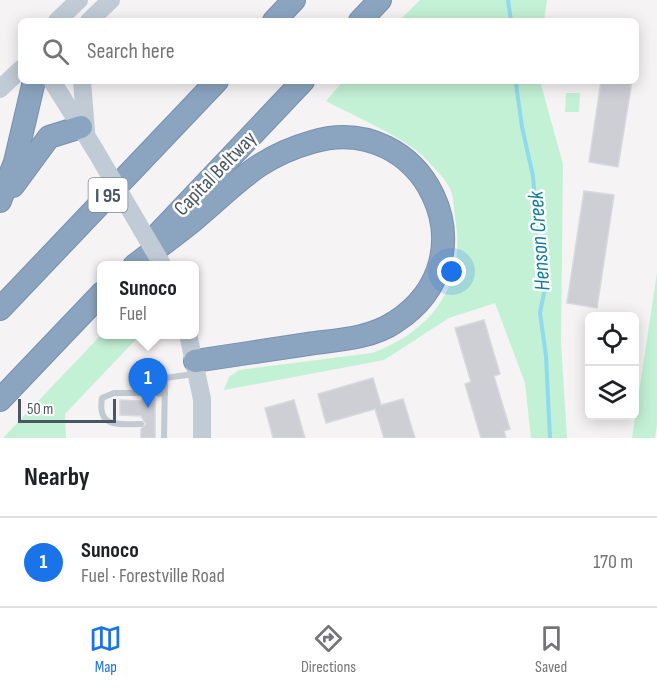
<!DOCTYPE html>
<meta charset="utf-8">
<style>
body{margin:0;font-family:"Sofia Sans Condensed",sans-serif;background:#f2f2f2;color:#202124}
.controls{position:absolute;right:18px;bottom:18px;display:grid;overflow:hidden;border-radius:9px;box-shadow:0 3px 15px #0003}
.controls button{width:54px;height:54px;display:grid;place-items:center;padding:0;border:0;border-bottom:2px solid #e0e0e0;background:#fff;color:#202124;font:30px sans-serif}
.scale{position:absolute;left:18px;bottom:15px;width:98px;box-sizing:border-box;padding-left:6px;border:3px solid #4a5661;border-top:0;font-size:16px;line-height:21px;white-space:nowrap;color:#4a5661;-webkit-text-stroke:4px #fff;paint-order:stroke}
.you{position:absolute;left:452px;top:272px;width:21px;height:21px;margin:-15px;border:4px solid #fff;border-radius:50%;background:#1a73e8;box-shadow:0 0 0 9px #1a73e833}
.badge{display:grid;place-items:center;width:39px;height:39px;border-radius:50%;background:#1a73e8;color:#fff;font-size:20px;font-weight:700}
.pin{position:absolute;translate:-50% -50px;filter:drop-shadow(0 2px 3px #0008)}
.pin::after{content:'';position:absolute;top:32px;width:21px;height:18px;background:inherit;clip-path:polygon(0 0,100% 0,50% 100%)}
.popup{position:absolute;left:97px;top:261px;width:102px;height:78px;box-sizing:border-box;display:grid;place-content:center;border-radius:9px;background:#fff;filter:drop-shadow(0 2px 4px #0005);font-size:20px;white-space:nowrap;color:#757577}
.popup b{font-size:22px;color:#202124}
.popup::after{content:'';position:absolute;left:50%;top:100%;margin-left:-12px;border:12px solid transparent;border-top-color:#fff}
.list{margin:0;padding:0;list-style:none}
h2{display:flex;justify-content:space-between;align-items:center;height:78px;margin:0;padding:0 24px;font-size:26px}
h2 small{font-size:20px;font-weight:400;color:#757577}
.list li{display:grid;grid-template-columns:39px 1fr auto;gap:18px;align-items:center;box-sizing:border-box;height:90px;padding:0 24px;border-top:2px solid #e0e0e0}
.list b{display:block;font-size:22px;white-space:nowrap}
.list p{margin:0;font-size:20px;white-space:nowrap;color:#757577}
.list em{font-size:20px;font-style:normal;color:#757577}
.icon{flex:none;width:33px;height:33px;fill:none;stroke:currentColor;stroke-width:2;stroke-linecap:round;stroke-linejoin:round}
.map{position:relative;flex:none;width:657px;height:438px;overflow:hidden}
.search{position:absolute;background:#fff;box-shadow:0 3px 15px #0003;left:18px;right:18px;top:18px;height:66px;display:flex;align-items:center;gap:15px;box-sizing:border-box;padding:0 21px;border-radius:9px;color:#757577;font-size:22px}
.sheet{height:168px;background:#fff}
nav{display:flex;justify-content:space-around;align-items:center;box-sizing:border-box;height:84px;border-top:2px solid #e0e0e0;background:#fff;font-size:16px;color:#757577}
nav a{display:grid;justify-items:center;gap:3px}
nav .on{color:#1a73e8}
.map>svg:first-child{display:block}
</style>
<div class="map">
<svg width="657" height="438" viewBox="0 0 657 438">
<rect width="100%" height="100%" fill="#f5f3f3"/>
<g fill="#c3f1d5">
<path d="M420,0h127l-3,21h-145z"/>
<path d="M343,81h197l23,83 -2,179 6,95h-36l-6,-55 -30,-80 -46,15 -65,42 -160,30 5,-13 10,-7 133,-17c61,-22 95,-70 83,-135 -1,-9 -1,-19 -4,-27 -4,-11 -18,-24 -26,-33 -21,-21 -71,-42 -99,-57z"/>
<path d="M566,93h14l-1,19h-14z"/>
<path d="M657,273v151l-2,14h-23z"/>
<path d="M102,334l38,1 -75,79 1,24h-63z"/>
</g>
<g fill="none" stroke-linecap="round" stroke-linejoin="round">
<g stroke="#90daee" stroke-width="4">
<path d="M508,0l3,21"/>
<path d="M513,81l3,3 6,43 11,49 8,104 4,8 -5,25 6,43 4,82"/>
</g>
</g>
<g fill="#cdcfd5" stroke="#d7d9de" stroke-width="1.5">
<path d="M601,81h31l-14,86 -29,-5z"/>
<path d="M584,191l30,4 -17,113 -30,-5z"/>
<path d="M484,320l16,54 -6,2 16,53 -6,2 2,7h-25l-16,-54 6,-2 -16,-54z"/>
<path d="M142,368h14v20l-6,5 5,5v40h-14v-9l5,-5 -5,-8 -21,-1v-15l21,1 5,-6 -1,-5 -4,-2z"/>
<path d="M373,378l8,27 22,-6 12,39h-31l-9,-29 -49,14 -8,-29z"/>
<path d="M294,400l11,38h-32l-8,-30z"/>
</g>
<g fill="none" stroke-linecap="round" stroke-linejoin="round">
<g stroke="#7690ad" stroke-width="24">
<g id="motorway">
<path d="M274,21l20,-21"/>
<path d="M360,21l20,-21"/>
<path d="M13,186l36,-49 32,-10"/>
<path d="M0,201l15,-39 19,-81"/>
<path d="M158,234l145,-153"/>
<path d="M134,266c20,-16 42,-31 61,-47 42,-35 61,-61 117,-77 111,-33 184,115 83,180 -25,17 -59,18 -87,22 -38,6 -75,11 -113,17"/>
<path d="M0,309l217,-228"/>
<path d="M0,400l102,-107"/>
</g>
</g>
<g stroke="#c1cad2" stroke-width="6">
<path d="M155,393l10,1"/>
<path d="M141,424c-22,0 -44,5 -39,-26l12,-5h27"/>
<path d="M164,438l1,-60 29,-4"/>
</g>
<g stroke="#c1cbd6" stroke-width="18">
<path d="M57,21l22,-21"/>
<path d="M89,21l22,-21"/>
<path d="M52,81l43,69"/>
<path d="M82,81l4,50"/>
<path d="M0,89l21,-20"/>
<path d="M188,334l14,65v39"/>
</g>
<use href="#motorway" stroke="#8ba5c1" stroke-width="22"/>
<path stroke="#c1cbd6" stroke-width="18" d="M95,150l68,116"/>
</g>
<g text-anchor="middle" stroke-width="5" stroke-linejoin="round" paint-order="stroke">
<rect fill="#fff" stroke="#808990" stroke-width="1.5" x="88.5" y="178" width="39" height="34" rx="4.5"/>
<g font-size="20" font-weight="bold" fill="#4a5661">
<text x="108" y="202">I 95</text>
</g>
<g font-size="21" fill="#4a5661" stroke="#fff">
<text transform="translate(215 173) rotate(-46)" y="7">Capital Beltway</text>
</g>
<g font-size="22" font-style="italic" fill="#0c7c9b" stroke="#fff">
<text transform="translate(538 241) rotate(-94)" y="8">Henson Creek</text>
</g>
</g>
</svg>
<div class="controls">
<button><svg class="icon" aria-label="locate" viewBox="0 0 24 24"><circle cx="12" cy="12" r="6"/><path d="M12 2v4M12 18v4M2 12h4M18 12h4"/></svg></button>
<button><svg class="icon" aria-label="layers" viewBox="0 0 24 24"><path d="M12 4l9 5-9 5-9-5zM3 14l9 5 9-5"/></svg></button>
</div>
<div class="scale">50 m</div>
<div class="you"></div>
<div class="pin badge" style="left:148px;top:408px">1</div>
<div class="popup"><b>Sunoco</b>Fuel</div>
<div class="search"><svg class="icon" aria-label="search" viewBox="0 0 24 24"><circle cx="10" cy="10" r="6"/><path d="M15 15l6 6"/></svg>Search here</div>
</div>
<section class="sheet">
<h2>Nearby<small></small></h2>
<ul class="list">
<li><span class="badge">1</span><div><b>Sunoco</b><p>Fuel · Forestville Road</p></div><em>170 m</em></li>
</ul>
</section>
<nav>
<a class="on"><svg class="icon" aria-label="map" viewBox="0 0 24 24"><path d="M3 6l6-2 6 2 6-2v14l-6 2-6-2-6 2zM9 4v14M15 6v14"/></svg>Map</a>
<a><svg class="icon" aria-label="directions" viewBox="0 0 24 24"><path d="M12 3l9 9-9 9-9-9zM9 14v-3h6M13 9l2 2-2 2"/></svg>Directions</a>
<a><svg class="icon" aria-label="saved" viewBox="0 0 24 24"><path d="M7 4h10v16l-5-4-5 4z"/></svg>Saved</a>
</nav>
